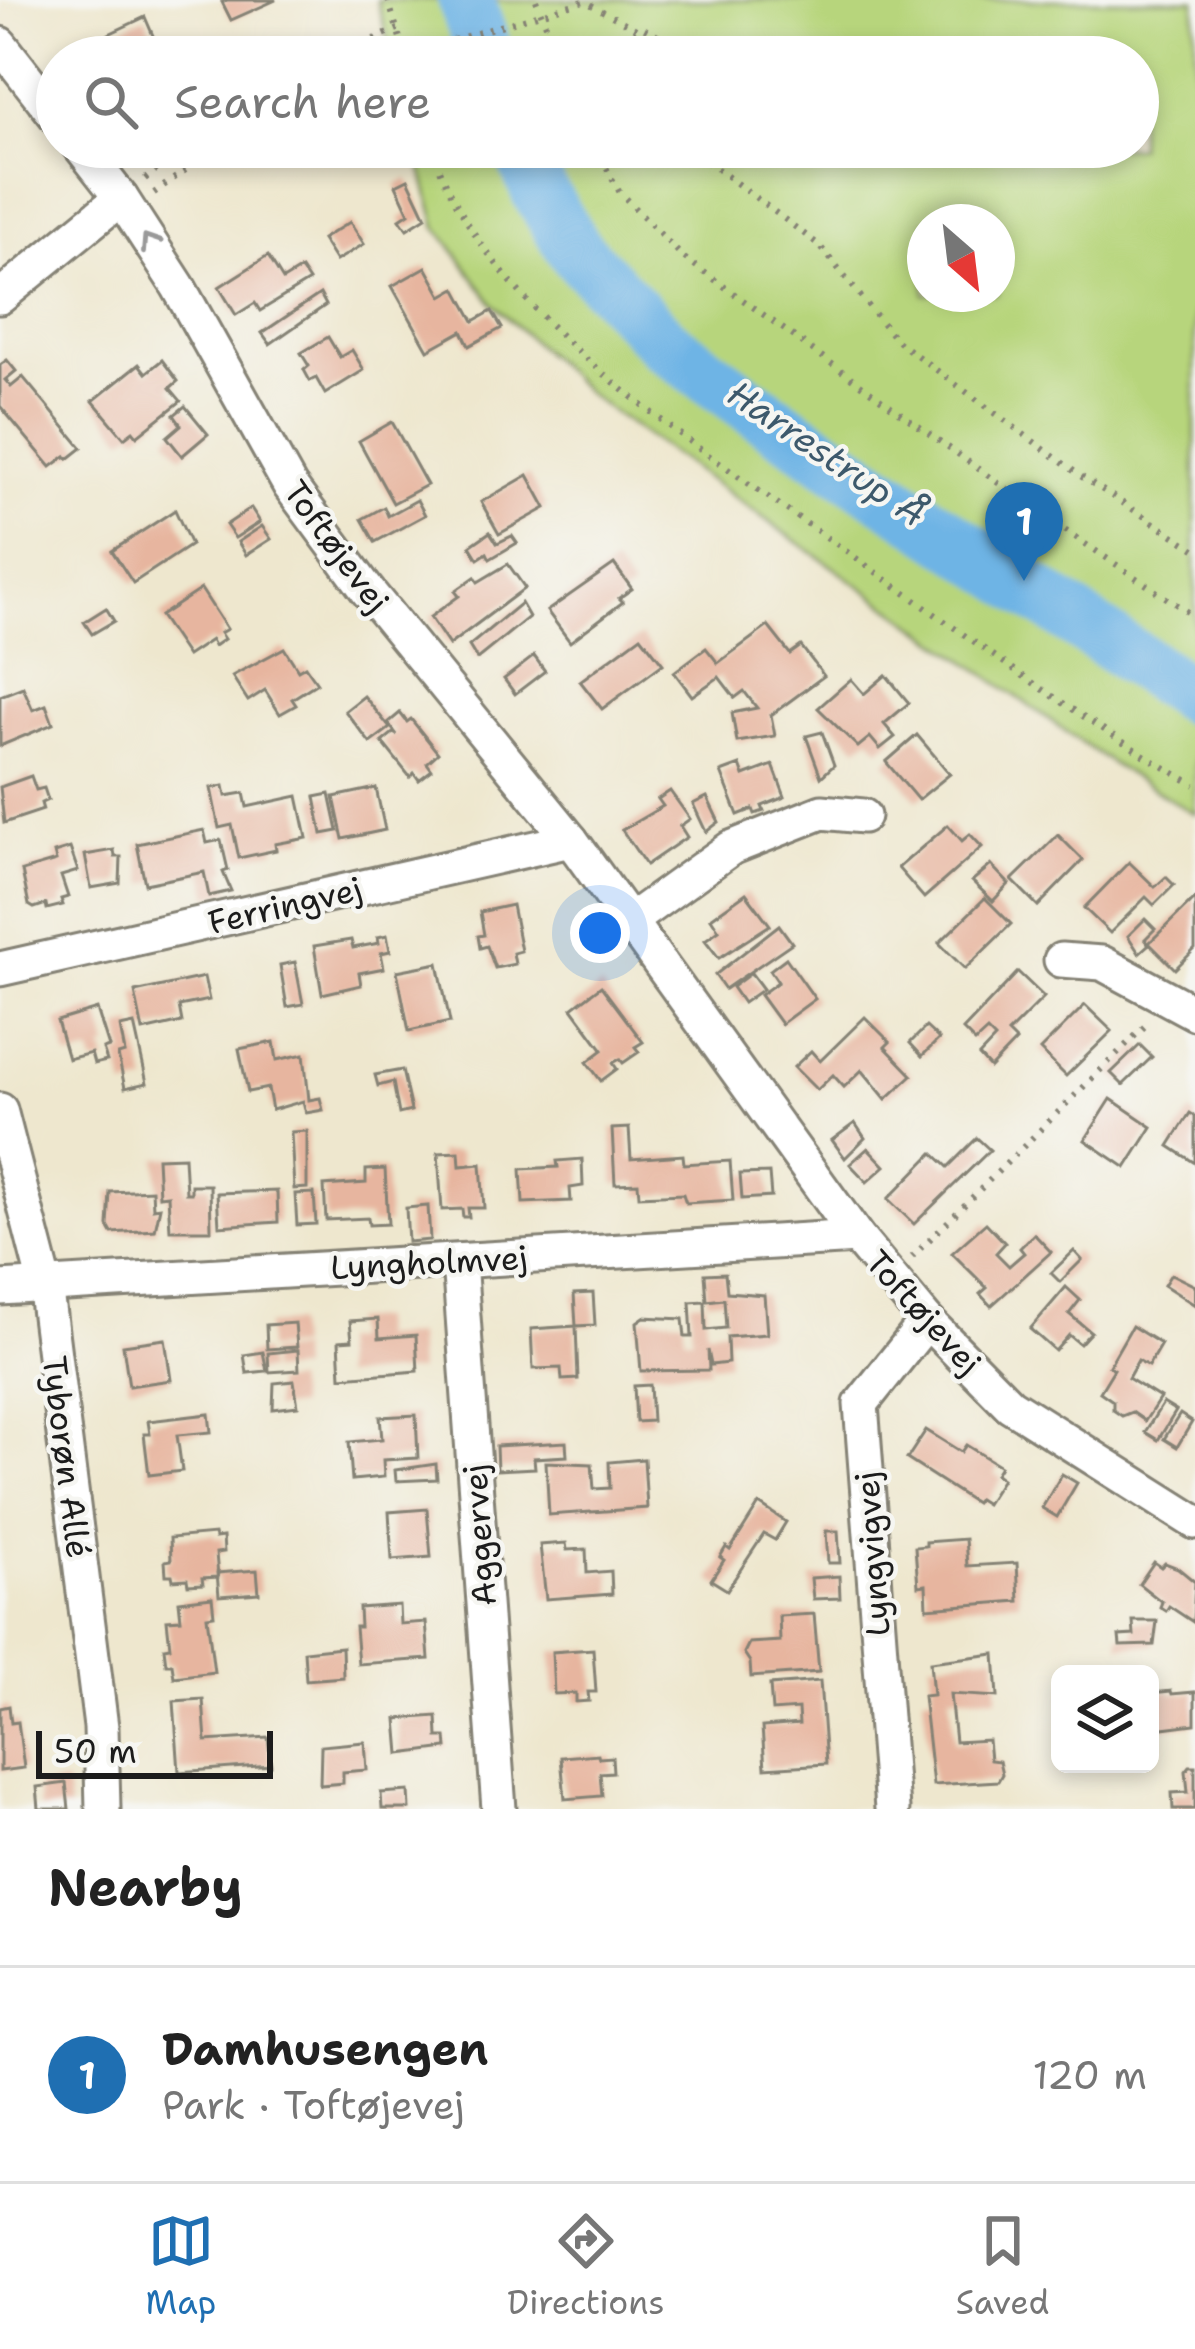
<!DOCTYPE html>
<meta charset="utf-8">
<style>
body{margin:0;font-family:"Shantell Sans",sans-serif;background:#f6f6f6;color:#222}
.controls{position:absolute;right:36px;bottom:36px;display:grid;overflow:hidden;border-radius:18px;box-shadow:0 6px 18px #0003}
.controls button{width:108px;height:108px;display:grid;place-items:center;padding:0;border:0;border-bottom:3px solid #e0e0e0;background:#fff;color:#222;font:60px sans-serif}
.compass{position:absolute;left:907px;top:204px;width:108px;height:108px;border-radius:50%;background:#fff;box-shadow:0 6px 18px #0003;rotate:152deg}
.scale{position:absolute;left:36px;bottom:30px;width:237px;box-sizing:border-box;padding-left:12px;border:6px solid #1c1c1c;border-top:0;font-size:33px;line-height:42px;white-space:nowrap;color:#1c1c1c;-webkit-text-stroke:9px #f6f6f2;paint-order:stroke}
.you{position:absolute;left:600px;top:933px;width:42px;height:42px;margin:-30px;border:9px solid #fff;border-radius:50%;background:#1a73e8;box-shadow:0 0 0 18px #1a73e833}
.badge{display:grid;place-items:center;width:78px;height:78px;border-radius:50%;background:#1f6fb2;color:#fff;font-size:39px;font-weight:700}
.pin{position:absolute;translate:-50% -99px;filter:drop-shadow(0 3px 6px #0008)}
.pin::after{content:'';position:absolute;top:63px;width:42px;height:36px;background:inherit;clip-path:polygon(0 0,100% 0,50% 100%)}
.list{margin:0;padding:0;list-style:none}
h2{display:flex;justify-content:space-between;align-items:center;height:156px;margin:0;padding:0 48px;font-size:51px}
h2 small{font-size:39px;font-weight:400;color:#767676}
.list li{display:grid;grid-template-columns:78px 1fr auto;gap:36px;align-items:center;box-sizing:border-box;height:216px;padding:0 48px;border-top:3px solid #e0e0e0}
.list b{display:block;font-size:45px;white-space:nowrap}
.list p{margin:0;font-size:39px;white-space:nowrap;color:#767676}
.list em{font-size:39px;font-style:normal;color:#767676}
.icon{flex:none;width:66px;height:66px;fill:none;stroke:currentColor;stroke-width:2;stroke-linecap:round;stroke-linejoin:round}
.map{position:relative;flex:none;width:1195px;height:1809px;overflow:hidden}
.search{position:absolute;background:#fff;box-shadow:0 6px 18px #0003;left:36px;right:36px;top:36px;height:132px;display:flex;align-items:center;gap:30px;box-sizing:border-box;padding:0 42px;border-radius:66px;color:#767676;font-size:45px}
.sheet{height:372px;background:#fff}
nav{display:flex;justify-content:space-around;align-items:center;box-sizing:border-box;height:168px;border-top:3px solid #e0e0e0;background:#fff;font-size:33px;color:#767676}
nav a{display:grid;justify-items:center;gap:6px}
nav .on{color:#1f6fb2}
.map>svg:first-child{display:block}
</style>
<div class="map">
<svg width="1195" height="1809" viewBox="0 0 1195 1809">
<rect width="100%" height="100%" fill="#f6f6f2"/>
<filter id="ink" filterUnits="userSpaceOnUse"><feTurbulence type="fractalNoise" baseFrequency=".00833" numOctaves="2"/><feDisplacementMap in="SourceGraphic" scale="24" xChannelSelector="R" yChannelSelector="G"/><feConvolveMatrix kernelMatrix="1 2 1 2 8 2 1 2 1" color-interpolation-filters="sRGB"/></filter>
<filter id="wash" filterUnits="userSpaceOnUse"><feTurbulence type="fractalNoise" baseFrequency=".004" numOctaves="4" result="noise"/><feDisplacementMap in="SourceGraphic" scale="48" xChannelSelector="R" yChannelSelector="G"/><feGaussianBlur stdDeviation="2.7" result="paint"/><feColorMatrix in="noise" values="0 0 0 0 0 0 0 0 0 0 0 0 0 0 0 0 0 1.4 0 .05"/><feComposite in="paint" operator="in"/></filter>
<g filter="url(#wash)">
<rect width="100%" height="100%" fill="#eee7ce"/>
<path fill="#b7d57c" stroke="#6a784c" stroke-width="3" fill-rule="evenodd" d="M377,0h818v814l-83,-50 -520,-367 -98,-92 -57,-78 -21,-80h722v-90h-746zM925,222h72v72h-72z"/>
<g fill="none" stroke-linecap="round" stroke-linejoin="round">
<g stroke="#6eb4e5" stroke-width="57">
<path d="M466,0l20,57"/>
<path d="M520,147l20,46 37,60 89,92 113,80 416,273"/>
</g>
</g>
<g id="blocks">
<g fill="#e7b59f">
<path d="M227,0h49l-45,20 -9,-18z"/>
<path d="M145,17l15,35 -11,5h-58l23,-11 -5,-12z"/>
<path d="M408,179l18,38 -19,12 -7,-10 9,-6 -13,-28z"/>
<path d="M350,222l14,22 -28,17 -14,-22z"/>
<path d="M268,256l15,24 18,-11 8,12 -49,30 -5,-8 -19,12 -17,-28z"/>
<path d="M426,267l16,29 14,-8 18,33 18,-10 10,17 -33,18 -7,-15 -34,19 -36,-64z"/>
<path d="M320,294l6,11 -56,39 -8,-11z"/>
<path d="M328,337l12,20 12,-7 12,20 -39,24 -9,-16 -6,3 -6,-11 5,-4 -8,-13z"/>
<path d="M7,360l9,11 -11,9 6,7 12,-10 59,71 -14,11 -2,-3 -15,11 -51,-61v-41z"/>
<path d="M162,360l16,21 -8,7 11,13 -44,35 -4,-5 -9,7 -31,-37 46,-37 7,9z"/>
<path d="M185,406l23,28 -26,22 -15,-19 14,-12 -7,-10z"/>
<path d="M392,422l35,63 -34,18 -34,-62z"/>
<path d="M528,475l18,33 -47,26 -18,-32z"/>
<path d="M417,500l8,15 -50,27 -13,-23 22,-12 4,9z"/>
<path d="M251,508l9,14 -25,16 -9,-13z"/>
<path d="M175,510l16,35 -58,38 -21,-32z"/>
<path d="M262,526l9,13 -25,16 -8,-13z"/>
<path d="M490,532l7,11 15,-7 5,7 -27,16 -3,-6 -9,6 -8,-13z"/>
<path d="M508,564l17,24 -76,57 -19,-28 29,-21 -4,-5 20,-14 3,5z"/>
<path d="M614,564l18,25 -13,9 4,4 -53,40 -23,-31z"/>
<path d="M201,589l26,40 -7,4 4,6 -10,7 -3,-6 -24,16 -27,-40z"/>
<path d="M521,603l8,14 -52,42 -8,-13z"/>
<path d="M106,608l8,13 -22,13 -8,-12z"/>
<path d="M768,626l22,28 11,-8 23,30 -53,39 4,21 -38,6 -5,-29 25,-5 -13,-17 -9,7 -16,-21 -27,19 -18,-24 32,-24 12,15z"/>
<path d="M641,636l22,28 -61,45 -22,-28z"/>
<path d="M284,648l14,22 7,-4 12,17 -25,16 4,6 -16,9 -15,-24 -17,11 -16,-25z"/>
<path d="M534,656l11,15 -30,23 -11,-15z"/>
<path d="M886,675l23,28 -25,21 11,13 -15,12 -10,-12 -12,10 -40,-39 33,-29 13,15z"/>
<path d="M23,687l10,23 13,-5 7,19 -53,22v-50z"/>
<path d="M364,696l26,32 -20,15 -25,-32z"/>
<path d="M400,713l7,9 4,-3 27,34 -11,10 5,7 -13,10 -5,-7 -4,4 -28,-35 11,-9 4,2 -9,-12z"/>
<path d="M822,732l12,33 -13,12 -15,-41z"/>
<path d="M917,735l33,39 -32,26 -32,-38z"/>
<path d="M740,765l4,11 29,-11 12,32 -23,9 2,5 -9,3 -2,-5 -15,6 -17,-43z"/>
<path d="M31,776l5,14 8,-2 4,12 -7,3 2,7 -39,13 -4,-36z"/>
<path d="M224,786l2,10 18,-3 3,14 51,-11 9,42 -32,6 1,6 -37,8 -7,-33 -13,3 -8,-40z"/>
<path d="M376,788l9,42 -42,9 -9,-42z"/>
<path d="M670,791l20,28 -10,7 7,11 -41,28 -24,-35 41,-24 -5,-7z"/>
<path d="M330,794l8,37 -16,3 -7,-37z"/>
<path d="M707,797l12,25 -13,10 -13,-28z"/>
<path d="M948,825l14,16 8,-7 12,13 -58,51 -26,-30z"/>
<path d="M204,830l3,13 14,-3 7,30 -5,2 8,19 -22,5 -5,-24 -59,12 -8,-40z"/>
<path d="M1058,835l25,25 -45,46 -26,-26z"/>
<path d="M70,848l8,23 -17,5 7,21 -7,2 2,6 -16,4 -1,-5 -12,4 -5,-3 -7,-34 34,-10 -2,-8z"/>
<path d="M114,850l1,7h6l-1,26 -29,5 -6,-33z"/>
<path d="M1129,862l26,25 11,-10 8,8 -20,20 -8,-8 -36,36 -26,-25z"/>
<path d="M991,865l18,19 -16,17 -21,-20z"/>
<path d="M746,893l24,32 -51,33 -14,-18 14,-10 -8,-12z"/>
<path d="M985,898l26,26 -46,45 -26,-26z"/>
<path d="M1195,898v51l-20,20 -26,-26z"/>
<path d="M512,905l9,46 -8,2 2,11 -20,4 -8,-22 -7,2 -2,-12 6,-1 -4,-23z"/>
<path d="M1145,919l10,10 -10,10 4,5 -10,9 -11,-17z"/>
<path d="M779,925l13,18 -67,46 -10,-14z"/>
<path d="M387,935l3,16 -9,2 3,15 -25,5 2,12 -39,9 -8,-48 37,-6 2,8 26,-5 -1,-6z"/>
<path d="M786,958l29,41 -34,25 -21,-29 18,-13 -8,-12z"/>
<path d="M295,962l8,42 -16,3 -7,-42z"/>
<path d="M438,963l12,59 -41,9 -12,-60z"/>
<path d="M1018,972l26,25 -36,36 8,8 -26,27 -11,-12 16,-17 -8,-8 -12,11 -12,-12z"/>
<path d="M751,973l12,16 -20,14 -11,-16z"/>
<path d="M204,977l5,23 -30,6 3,16 -39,9 -8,-39z"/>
<path d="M601,986l42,56 -8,5 4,5 -16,11 -3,-4 -7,4 4,6 -16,12 -14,-19 16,-12 -31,-42z"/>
<path d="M1085,1005l27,26 -46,45 -26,-26z"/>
<path d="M97,1009l12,38 -6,2 4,12 -13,3 -3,-11 -23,6 -11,-38z"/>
<path d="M865,1017l25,25 -5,5 27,28 -26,24 -24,-29 -18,17 -11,-12 -16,15 -23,-23 17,-16 9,10z"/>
<path d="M134,1024l13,59 -22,5 -7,-33 7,-2 -5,-26z"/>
<path d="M926,1027l13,12 -17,17 -12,-13z"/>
<path d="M274,1042l3,18 27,-6 5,46 11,-2 3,12 -17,3 -3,-12 -31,9 -4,-22 -20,4 -9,-43z"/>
<path d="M1140,1045l12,12 -29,28 -12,-12z"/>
<path d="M402,1070l9,41 -12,3 -6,-32 -15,4 -3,-11z"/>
<path d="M1111,1099l41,28 -26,41 -41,-28z"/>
<path d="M1190,1113l5,3v47l-26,-17z"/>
<path d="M855,1123l10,15 -20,20 -13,-18z"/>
<path d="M629,1128l2,31 52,-4 1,9 46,-3 3,39 -47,3 -3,-9 -44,2 -1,-13 -23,1 -3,-55z"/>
<path d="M307,1131v57l-13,1 -3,-57z"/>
<path d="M977,1138l13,12 -76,74 -26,-25 45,-46 15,14z"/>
<path d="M868,1148l17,18 -18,16 -17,-18z"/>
<path d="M459,1152l1,14 21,-2 3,44h-16l1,9h-6l-1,-8 -20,1 -4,-57z"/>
<path d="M184,1157l2,36h5v-8h19l1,45h-41l-2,-35 -9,1 -2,-38z"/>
<path d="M582,1159l1,27 -13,2 1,13 -48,2 -2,-34 37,-2 -1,-6z"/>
<path d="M385,1169l3,55 -19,1 -1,-7 -42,2 -2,-34 42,-3v-13z"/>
<path d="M769,1173l2,24 -29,2 -2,-25z"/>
<path d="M152,1190l1,18 7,-1 -5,23 -43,3 -4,-7 2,-34z"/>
<path d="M277,1191l1,31 -59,4 -2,-33z"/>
<path d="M314,1193l2,31 -19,1 -2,-31z"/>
<path d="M428,1206l2,34 -22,2 -2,-34z"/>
<path d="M986,1223l19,20 -9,10 13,13 15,-13 -4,-5 14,-14 17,18 -60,54 -11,-12 7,-6 -35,-35z"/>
<path d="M1074,1251l8,9 -22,22 -9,-9z"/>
<path d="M725,1273l2,19 37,3 3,39 -40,3 1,26 -17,2 -3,-15 1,20 -68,1 -4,-49 7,-5 39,2 2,18h7l-2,-35 15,-1 1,29 20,-2 -2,-29 -17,2 -2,-27z"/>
<path d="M1171,1274l24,12v19l-31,-20z"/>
<path d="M1066,1287l14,13 -11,14 22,18 -11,12 -11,-9 -14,16 -25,-22z"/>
<path d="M593,1293l2,32 -19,1 2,53 -16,1 -1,-12 -28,1 -2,-40 45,-3 -2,-32z"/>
<path d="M378,1319l1,19 37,-3 2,36 -77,6 -2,-36 13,-1 -2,-19z"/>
<path d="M295,1323l2,24 -30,2 -1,-24z"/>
<path d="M1132,1326l29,18 -13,22 -10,-6 -10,18 32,20 -15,23 -13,-9 -10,4 -9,-6v-9l-13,-9 14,-23 -5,-3z"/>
<path d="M165,1339l6,41 -42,6 -6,-41z"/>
<path d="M298,1350l1,20 -30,2 -1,-19z"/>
<path d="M263,1352l4,19 -20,2 -3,-18z"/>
<path d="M294,1381l4,25 -25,3 1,-26z"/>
<path d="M650,1385l2,36 -16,1 -2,-36z"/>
<path d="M1163,1403l13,8 -18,29 -13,-8z"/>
<path d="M209,1414l2,18 -34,3 5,36 -33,4 -5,-41h6l-2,-13z"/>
<path d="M1180,1414l12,8 -15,25 -13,-8z"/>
<path d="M416,1415l2,43 -35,2 1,17 -32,3 -3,-38 33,-3 -2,-22z"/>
<path d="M926,1430l35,22 5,-7 34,21 -5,8 7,5 -16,25 -8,-5 -3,4 -68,-44z"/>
<path d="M566,1442l1,14 -33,2 1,10 -38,2 -1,-24z"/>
<path d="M644,1459l3,49 -98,7 -3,-53 46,2 2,25 16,-1 -1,-26z"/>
<path d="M436,1464l1,15 -41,2 -1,-11z"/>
<path d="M1062,1474l15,9 -20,34 -15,-9z"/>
<path d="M759,1504l27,18 -11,18 -11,-6 -37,56 -16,-10 13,-20 -4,-3 6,-10 4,3z"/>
<path d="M427,1509l4,48 -39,3 -3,-48z"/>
<path d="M826,1531h12l2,32h-12z"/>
<path d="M214,1534l1,4 8,-1 1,15 -8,1 2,24 -16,1 1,6 -15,1 -1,-6 -14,1 -1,-5h-6l-1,-14 6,-1 -1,-22z"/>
<path d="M965,1539l2,27 50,-3 2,38 -92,7 -1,-23 -8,1 -3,-39 11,-1v-4z"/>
<path d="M566,1543l1,7 19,-1 1,24 24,-2 1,23 -66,5 -6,-54z"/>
<path d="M1154,1562l7,5 4,-4 13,5 17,14 -2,40 -24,-16 -3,5 -6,-4 2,-5 -23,-18z"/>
<path d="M257,1570l2,23 -40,3 -2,-23z"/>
<path d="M839,1576l1,22 -27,1 -2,-21z"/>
<path d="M212,1597l2,18 -7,1 7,56 -40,5 -2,-13h-6l-2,-16 6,-1 -3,-27 14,-1 -2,-18z"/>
<path d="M399,1605l1,19 26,-2 3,37 -71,5 -3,-37h5l-1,-19z"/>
<path d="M814,1614l5,58 -68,5 -1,-15 -6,-9 5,-10 31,-2 -1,-25z"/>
<path d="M1133,1621h24l-3,24 -34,1 -1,-10 15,-1z"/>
<path d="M342,1647l1,30 -37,3 -2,-29z"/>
<path d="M593,1649l3,43h-8l1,9 -13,1v-9l-22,1 -2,-42z"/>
<path d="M995,1654l3,43 -48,-3 5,48 33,-2 2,20 9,1 3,13 -4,7 -65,4 -10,-89 10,-1 -3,-33z"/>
<path d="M820,1681l6,83 -61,4 -3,-41 37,-3 -1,-15 -26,2 -2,-26z"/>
<path d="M1171,1691l1,3 23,-2v32l-40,5 -4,-36z"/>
<path d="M203,1699l3,42 62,-4 3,28 -92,7 -5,-71z"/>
<path d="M9,1706l2,17 7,-1 6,46 -24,3v-63z"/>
<path d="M437,1716l1,21h8l1,11 -47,6 -3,-35z"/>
<path d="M365,1742l2,28 -24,2v11l-23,2 1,-39z"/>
<path d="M598,1754l1,4 13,-1 1,15 -13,1 2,23 -37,3 -4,-42z"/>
<path d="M1190,1766h5v43h-22l-1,-16 16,-1 -2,-21z"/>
<path d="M66,1783l3,26h-30l-2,-22z"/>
<path d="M409,1791l1,18h-28l-1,-16z"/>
</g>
</g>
</g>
<g filter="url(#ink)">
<use href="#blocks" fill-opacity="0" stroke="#858275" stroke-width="3"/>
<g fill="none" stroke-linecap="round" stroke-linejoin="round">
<g stroke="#858275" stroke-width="39">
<g id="street">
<path d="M0,44l57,73"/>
<path d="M81,147l40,51 57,88 112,200 77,104 204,250 286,397 70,84 83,84 185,117"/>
<path d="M0,297l121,-99"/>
<path d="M631,920l100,-72 91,-36 41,4"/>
<path d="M1061,960l41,3 93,50"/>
<path d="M0,969l571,-129"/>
<path d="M0,1110l45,174 56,443 2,82"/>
<path d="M459,1261l40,548"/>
<path d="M0,1288l857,-51"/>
<path d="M892,1809l-31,-405 66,-83"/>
</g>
</g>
<g stroke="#858275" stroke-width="6" stroke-dasharray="3 9" stroke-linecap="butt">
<path d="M388,0l17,54"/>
<path d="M536,0l23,57"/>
<path d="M329,57l69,-28"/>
<path d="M396,57l188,-56 54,29"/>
<path d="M615,57l-3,-9 31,-20 28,15 5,14"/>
<path d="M432,147c57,178 286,312 431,416 109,77 216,156 332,222"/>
<path d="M595,147l25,46 63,64 368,264 144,96"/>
<path d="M688,147l131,98 78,96 185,136 113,72"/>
<path d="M145,179l40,-32"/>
<path d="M154,193l63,-46"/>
<path d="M912,1257l238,-236"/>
</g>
<use href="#street" stroke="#fff" stroke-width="33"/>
</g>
<defs><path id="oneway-chevron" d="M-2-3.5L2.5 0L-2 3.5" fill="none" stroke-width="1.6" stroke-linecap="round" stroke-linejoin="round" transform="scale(3)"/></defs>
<use stroke="#999" href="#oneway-chevron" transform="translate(149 242) rotate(-123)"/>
</g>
<g text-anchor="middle" stroke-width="9" stroke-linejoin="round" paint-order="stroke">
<g font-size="33" fill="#1c1c1c" stroke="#f6f6f2">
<text transform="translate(337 546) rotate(54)" y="12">Toftøjevej</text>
<text transform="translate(285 905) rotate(-13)" y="12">Ferringvej</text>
<text transform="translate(429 1262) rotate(-3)" y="12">Lyngholmvej</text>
<text transform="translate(924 1312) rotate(48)" y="12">Toftøjevej</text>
<text transform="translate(67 1457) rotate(83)" y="12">Tyborøn Allé</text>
<text transform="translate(479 1535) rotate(-94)" y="12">Aggervej</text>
<text transform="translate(872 1554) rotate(-94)" y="12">Lyngvigvej</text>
</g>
<g font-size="36" font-style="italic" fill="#3d596c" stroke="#f6f6f2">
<text transform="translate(827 453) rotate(34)" y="13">Harrestrup Å</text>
</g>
</g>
</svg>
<div class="controls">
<button><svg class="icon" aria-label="layers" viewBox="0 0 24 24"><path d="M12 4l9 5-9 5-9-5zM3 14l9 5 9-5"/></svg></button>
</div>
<svg class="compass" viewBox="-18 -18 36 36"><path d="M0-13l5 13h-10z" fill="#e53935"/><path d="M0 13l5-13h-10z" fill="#767676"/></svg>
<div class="scale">50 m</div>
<div class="you"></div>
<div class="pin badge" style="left:1024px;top:581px">1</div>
<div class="search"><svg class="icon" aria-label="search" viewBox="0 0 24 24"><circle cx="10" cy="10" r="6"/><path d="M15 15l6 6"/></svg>Search here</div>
</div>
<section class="sheet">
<h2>Nearby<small></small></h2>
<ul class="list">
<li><span class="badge">1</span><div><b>Damhusengen</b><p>Park · Toftøjevej</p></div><em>120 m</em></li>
</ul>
</section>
<nav>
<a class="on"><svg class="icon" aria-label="map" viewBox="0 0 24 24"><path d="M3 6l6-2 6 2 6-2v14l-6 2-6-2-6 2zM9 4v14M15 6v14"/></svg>Map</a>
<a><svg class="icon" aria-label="directions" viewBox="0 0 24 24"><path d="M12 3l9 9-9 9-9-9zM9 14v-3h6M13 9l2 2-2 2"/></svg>Directions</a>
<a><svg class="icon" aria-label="saved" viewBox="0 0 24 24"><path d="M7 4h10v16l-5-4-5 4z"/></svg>Saved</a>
</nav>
